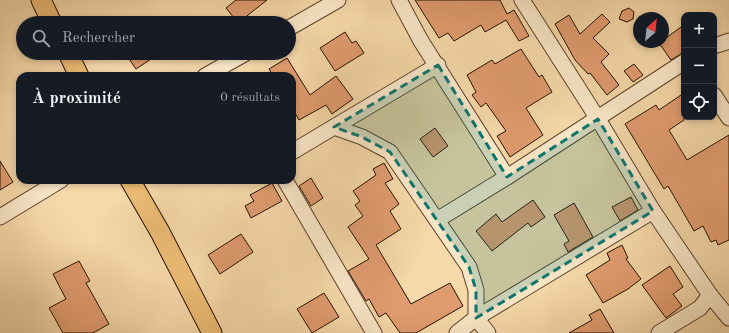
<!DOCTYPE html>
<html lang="fr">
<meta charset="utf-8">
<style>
body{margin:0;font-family:"Old Standard TT",serif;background:#20242c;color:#f1f3f6}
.controls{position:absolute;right:12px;top:12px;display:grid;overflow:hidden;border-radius:8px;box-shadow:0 2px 6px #0003}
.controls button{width:36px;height:36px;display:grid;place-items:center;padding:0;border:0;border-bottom:1px solid #363941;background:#171b24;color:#f1f3f6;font:20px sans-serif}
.compass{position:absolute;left:633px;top:12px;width:36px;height:36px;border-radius:50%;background:#171b24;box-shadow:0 2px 6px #0003;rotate:27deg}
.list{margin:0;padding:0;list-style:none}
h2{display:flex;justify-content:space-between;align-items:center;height:52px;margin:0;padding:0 16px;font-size:17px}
h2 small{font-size:13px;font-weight:400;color:#9ea1a6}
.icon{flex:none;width:22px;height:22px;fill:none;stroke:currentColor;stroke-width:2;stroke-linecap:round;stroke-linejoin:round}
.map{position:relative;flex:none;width:729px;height:333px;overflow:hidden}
.search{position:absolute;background:#171b24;box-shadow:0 2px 6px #0003;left:16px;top:16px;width:280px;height:44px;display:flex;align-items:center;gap:10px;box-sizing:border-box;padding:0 14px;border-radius:22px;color:#9ea1a6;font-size:15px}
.panel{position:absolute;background:#171b24;box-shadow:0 2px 6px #0003;left:16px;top:72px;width:280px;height:112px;border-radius:12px}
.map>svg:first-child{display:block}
</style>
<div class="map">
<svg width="729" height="333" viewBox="0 0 729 333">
<rect width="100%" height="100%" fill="#f6d8a9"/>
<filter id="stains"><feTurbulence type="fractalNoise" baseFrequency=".005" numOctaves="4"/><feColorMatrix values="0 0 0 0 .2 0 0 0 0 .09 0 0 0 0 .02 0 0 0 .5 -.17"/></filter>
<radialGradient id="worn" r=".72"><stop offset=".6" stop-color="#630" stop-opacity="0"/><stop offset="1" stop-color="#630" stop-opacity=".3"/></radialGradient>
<g fill="#e09c6f" stroke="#261001">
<path d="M236,0h31l-29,23 -12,-15z"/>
<path d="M415,0h85l7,14 7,-4 15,26 -10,5 -13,-21 -21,12 -4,-7 -27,16 -6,-8 -9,5z"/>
<path d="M629,8l5,4 -1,7 -6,3 -8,-3 3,-8z"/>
<path d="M602,14l8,8 -17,16 16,16 -8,8 18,23 -12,10 -17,-22 -2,1 -13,-14 -20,-36 14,-9 11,19z"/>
<path d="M684,25v27l-13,8 -12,-17 4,-1v-2z"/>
<path d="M345,32l7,11 4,-2 8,12 -29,18 -15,-23z"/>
<path d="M521,49l18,28 3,-2 10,17 -26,16 17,27 -33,22 -13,-21 9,-5 -20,-28 -5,4 -9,-12 4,-3 -9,-17 25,-15 3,4z"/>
<path d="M125,53h35l-24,16z"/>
<path d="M287,58l23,37 26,-19 17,23 -21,15 -6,-9 -27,15 -7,-12v-32h-19l-4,-7z"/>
<path d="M634,64l9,11 -10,7 -9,-11z"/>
<path d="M684,93v27l-15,10 18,30 42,-25v105l-11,5 -2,-5 -5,2 -8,-16 -9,5 -26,-45 -4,3 -39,-65 31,-19 3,5z"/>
<path d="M435,128l13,18 -15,11 -13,-18z"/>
<path d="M0,161l13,21 -13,8z"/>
<path d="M384,163l9,16 -8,4 14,21 -9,7 11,18 -25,16 35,59 39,-21 13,23 -47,27h-16l-14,-20 -7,4 -10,-18 -3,2 -18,-30 21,-12 -21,-32 15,-11 -8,-11 5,-4 -7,-10 23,-16 -3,-6z"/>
<path d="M311,178l12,20 -12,8 -12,-20z"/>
<path d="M272,183l10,18 -31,17 -6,-12 9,-5 -4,-6z"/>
<path d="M631,197l7,13 -18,11 -8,-14z"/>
<path d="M533,200l12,17 -14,10 -3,-4 -36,28 -16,-20 20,-17 6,8z"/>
<path d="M574,203l19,34 -25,15 -4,-8 5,-3 -15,-26z"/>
<path d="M241,234l12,18 -33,22 -12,-19z"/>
<path d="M622,245l6,13 -2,1 15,20 -13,10 -25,14 -17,-28 24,-15 -3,-7z"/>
<path d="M79,261l11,20 -4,2 23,41 -16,9h-30l-14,-25 17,-9 -13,-25z"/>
<path d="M670,266l13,21 -10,7 9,12 -16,12 -24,-33z"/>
<path d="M324,293l15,24 -27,16 -15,-24z"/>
<path d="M600,309l14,24h-45l23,-13 -3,-5z"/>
</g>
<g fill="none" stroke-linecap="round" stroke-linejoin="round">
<g stroke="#5a422b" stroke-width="17">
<g id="minor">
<path d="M399,0l22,41 86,136 177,-115"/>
<path d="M522,0l76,119 55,92 57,84 19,23"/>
<path d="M289,28l49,-28"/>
<path d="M714,46l15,-5"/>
<path d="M205,76l41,-23"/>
<path d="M714,95l15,23"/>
<path d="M334,127l104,-62"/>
<path d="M292,152l42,-25 28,10 28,15 79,115 7,23v28l12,15"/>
<path d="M285,180l89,153"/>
<path d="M0,217l61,-37"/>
<path d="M437,220l70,-43"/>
<path d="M457,333l19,-15 177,-107"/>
<path d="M659,333l41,-25 10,-13"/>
</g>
</g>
<g stroke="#261001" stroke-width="21">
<g id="major">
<path d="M41,0l11,23"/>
<path d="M68,53l11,23"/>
<path d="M130,180l30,52 52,101"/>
</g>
</g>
<use href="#minor" stroke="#f9e6c7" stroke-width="15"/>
<use href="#major" stroke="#ebbc74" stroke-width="19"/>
</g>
<path fill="#0f766e" fill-opacity="0.2" stroke="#0f766e" stroke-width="3" stroke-dasharray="8 5" stroke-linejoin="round" d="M438,65l69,112 91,-58 55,92 -177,107v-28l-7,-23 -79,-115 -28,-15 -28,-10z"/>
<rect width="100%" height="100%" filter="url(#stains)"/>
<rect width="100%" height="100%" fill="url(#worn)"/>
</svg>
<div class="controls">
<button>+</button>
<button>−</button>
<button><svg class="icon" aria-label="locate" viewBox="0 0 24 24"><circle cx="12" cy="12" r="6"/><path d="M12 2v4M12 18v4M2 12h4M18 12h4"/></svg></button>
</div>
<svg class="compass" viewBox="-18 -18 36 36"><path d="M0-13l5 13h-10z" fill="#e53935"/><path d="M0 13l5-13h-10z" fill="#9ea1a6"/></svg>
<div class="search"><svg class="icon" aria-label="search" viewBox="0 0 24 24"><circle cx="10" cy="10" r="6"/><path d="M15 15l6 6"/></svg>Rechercher</div>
<section class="panel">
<h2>À proximité<small>0 résultats</small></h2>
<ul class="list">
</ul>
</section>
</div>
